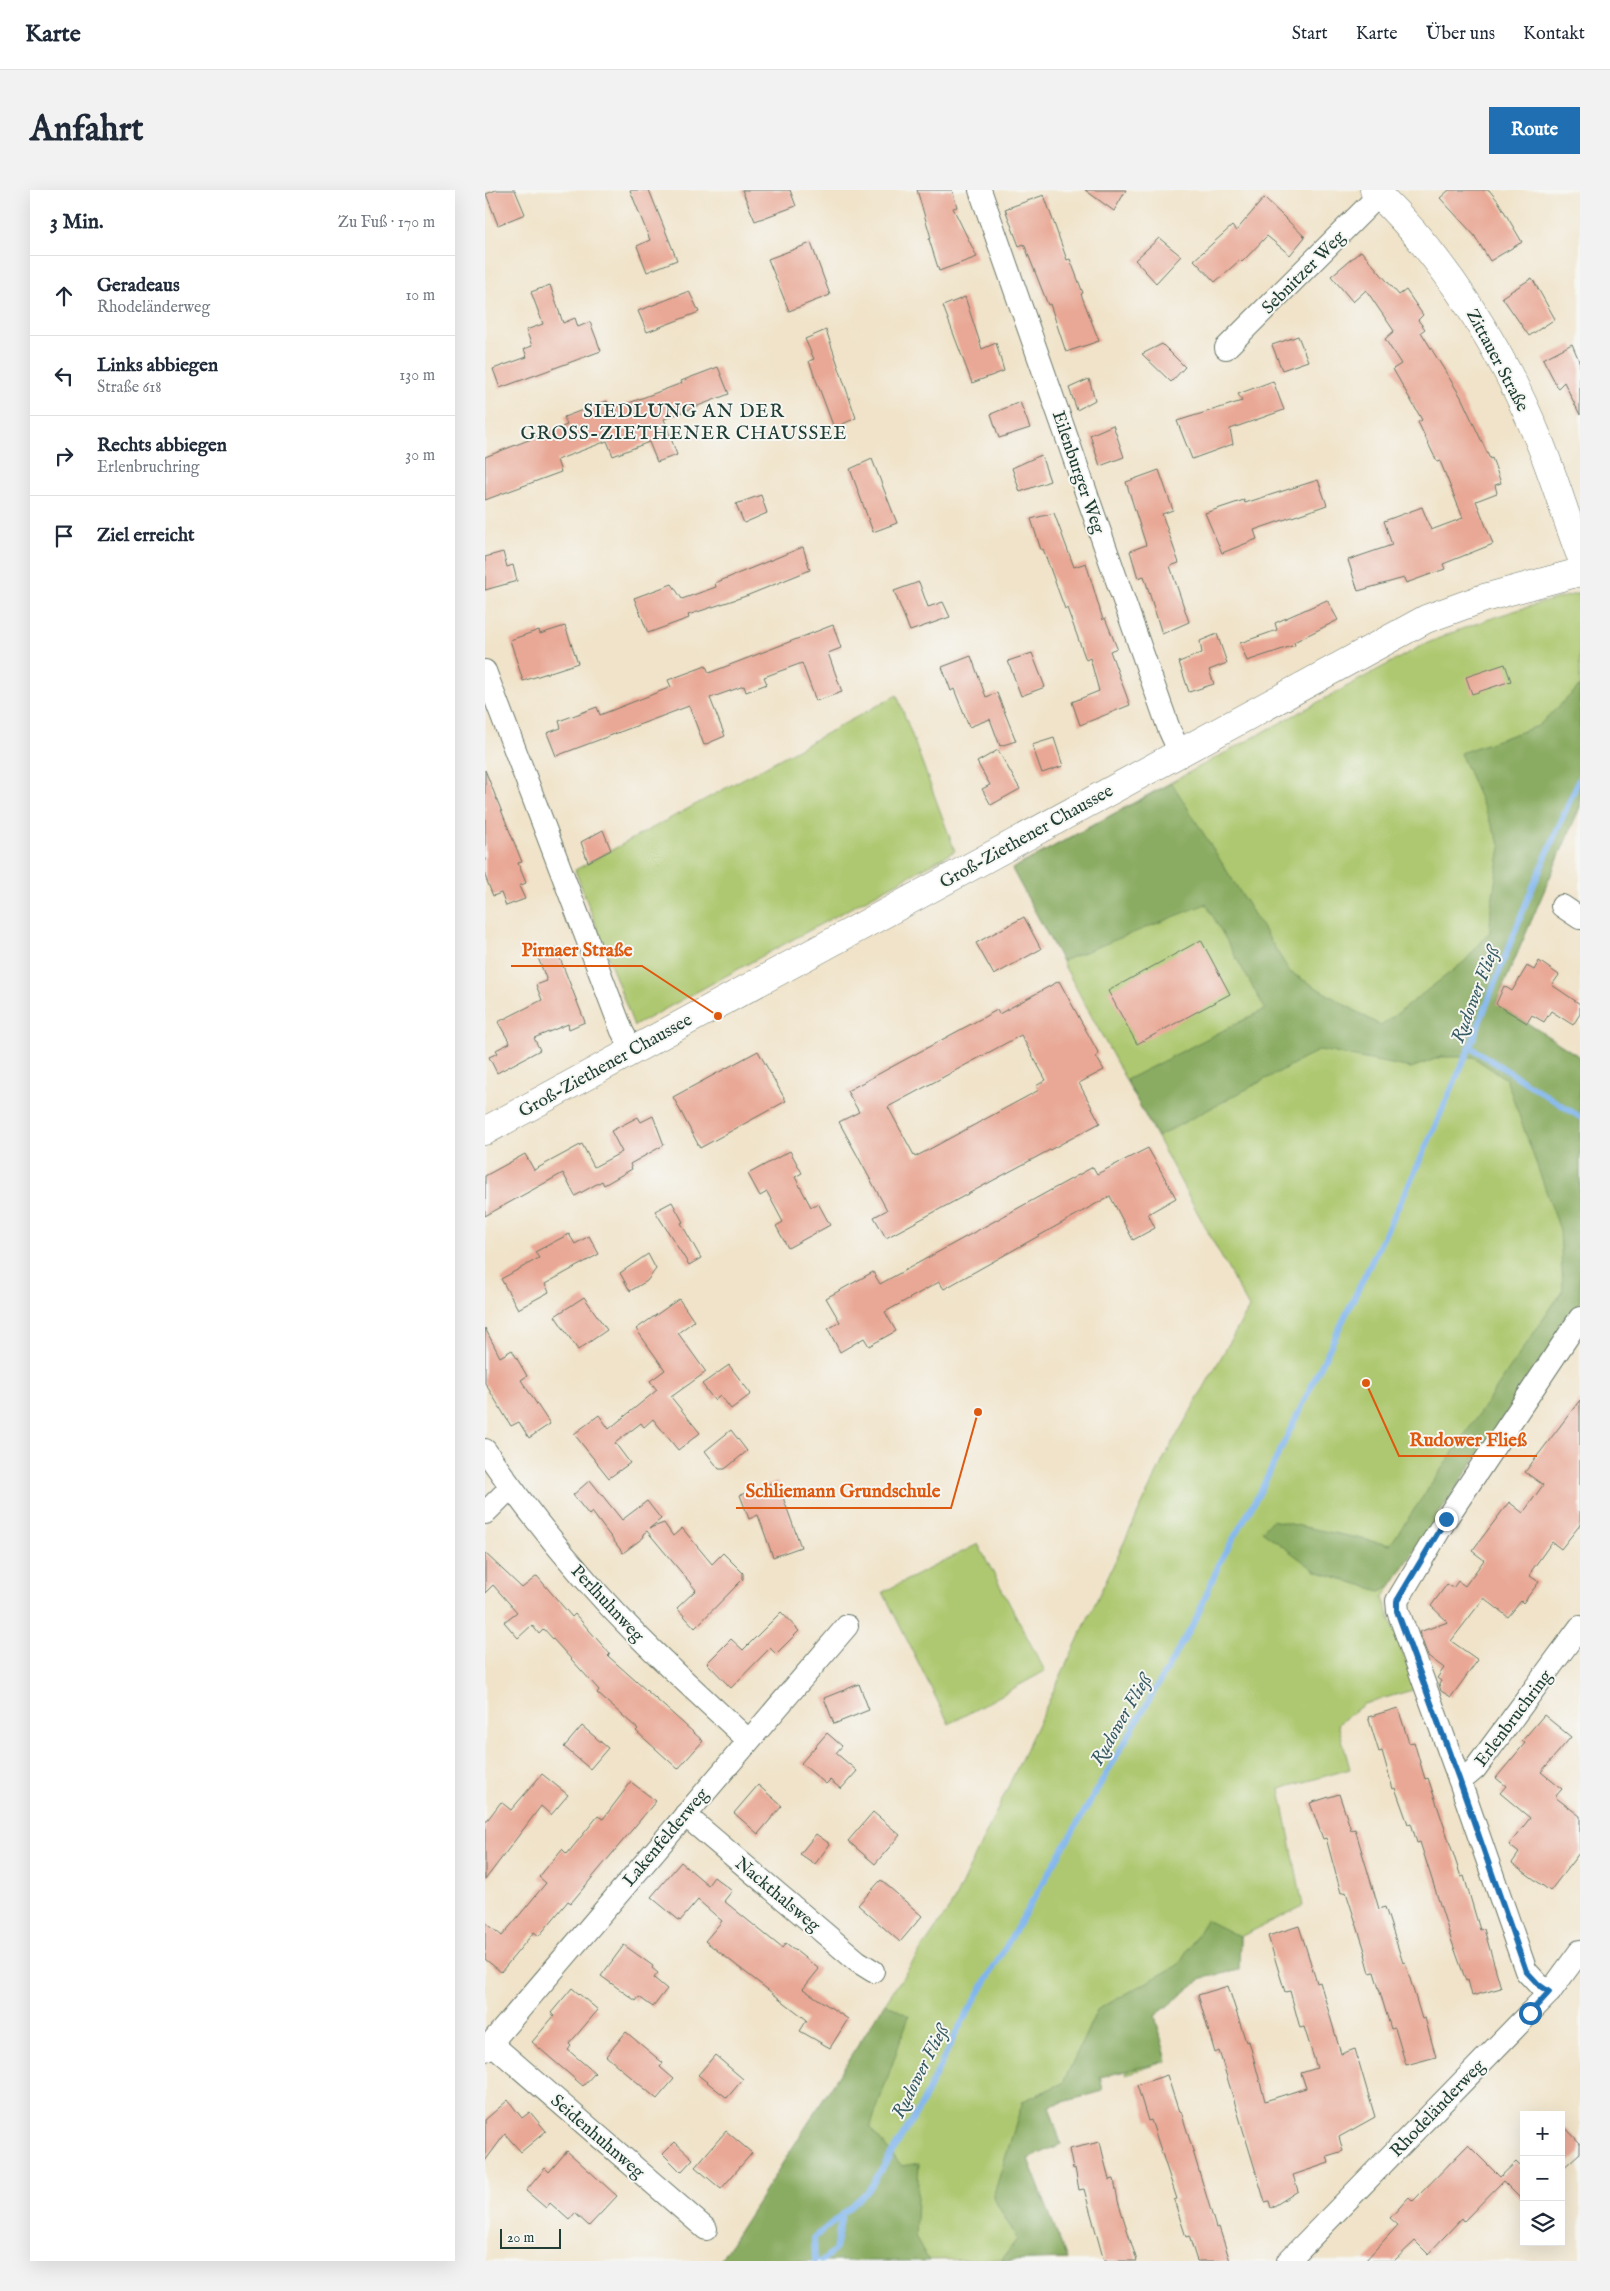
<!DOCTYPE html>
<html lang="de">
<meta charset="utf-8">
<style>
body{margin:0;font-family:"IM FELL English",serif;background:#f2f2f3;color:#1f2937}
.controls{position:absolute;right:15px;bottom:15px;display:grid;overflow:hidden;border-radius:0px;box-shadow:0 5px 20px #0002}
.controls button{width:45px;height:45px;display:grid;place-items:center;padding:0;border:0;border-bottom:1px solid #e0e1e3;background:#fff;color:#1f2937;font:25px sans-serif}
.scale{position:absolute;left:15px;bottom:12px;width:61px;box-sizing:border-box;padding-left:5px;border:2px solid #1f3d34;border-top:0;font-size:14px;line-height:18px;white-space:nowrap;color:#1f3d34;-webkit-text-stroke:4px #f6f6f2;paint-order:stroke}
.stop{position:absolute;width:15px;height:15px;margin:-11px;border:4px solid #1f6fb2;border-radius:50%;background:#fff}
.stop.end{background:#1f6fb2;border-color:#fff;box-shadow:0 1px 5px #0008}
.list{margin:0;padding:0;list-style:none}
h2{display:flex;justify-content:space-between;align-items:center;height:65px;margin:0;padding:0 20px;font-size:21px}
h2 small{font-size:16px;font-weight:400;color:#747a83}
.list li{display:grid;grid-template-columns:32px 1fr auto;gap:15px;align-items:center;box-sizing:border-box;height:80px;padding:0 20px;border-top:1px solid #e0e1e3}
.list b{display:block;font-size:19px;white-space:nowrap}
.list p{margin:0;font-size:16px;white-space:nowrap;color:#747a83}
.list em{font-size:16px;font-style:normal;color:#747a83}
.icon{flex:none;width:28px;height:28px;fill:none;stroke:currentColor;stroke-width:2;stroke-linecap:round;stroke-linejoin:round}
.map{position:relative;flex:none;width:1095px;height:2071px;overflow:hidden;border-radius:0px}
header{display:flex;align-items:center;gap:30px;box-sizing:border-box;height:70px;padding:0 25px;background:#fff;border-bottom:1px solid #e0e1e3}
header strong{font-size:24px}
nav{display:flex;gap:28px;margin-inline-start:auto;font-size:18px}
.intro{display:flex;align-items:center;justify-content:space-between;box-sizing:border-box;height:120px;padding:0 30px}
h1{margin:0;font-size:35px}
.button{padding:12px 22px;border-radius:0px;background:#1f6fb2;color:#fff;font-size:18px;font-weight:700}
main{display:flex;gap:30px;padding:0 30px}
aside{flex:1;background:#fff;border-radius:0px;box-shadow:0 5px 20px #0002}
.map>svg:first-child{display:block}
</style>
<header>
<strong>Karte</strong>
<nav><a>Start</a><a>Karte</a><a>Über uns</a><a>Kontakt</a></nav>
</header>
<div class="intro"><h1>Anfahrt</h1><a class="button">Route</a></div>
<main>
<aside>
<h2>3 Min.<small>Zu Fuß · 170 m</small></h2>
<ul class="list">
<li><svg class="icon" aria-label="ahead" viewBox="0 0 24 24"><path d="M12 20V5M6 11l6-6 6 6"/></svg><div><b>Geradeaus</b><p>Rhodeländerweg</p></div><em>10 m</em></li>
<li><svg class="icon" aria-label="left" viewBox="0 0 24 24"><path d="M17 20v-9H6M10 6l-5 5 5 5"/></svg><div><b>Links abbiegen</b><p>Straße 618</p></div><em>130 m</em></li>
<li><svg class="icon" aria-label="right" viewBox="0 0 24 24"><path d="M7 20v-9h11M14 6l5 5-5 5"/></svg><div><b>Rechts abbiegen</b><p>Erlenbruchring</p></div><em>30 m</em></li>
<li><svg class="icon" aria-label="arrive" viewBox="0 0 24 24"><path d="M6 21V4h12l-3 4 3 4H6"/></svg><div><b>Ziel erreicht</b></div></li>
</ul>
</aside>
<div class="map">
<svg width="1095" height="2071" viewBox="0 0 1095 2071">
<rect width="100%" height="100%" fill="#f6f6f2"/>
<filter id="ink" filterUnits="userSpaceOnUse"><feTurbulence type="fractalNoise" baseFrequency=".02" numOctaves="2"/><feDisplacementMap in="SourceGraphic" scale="10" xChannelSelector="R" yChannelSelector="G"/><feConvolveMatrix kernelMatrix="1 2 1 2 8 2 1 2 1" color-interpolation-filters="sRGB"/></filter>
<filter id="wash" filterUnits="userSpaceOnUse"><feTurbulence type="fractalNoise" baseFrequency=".0096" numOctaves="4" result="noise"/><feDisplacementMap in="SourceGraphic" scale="20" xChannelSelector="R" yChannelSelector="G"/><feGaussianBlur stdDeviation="1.12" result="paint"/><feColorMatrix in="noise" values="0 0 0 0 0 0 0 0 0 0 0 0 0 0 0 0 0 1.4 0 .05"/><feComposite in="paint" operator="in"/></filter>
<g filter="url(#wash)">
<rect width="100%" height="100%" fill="#f0e3c9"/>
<g fill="#adc86f" stroke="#668252">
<path d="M1095,403v214l-84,196 84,54v245l-197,296 33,91 -52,15 -26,20 12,45 -70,20 23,117 -63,31 -1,33 -37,8 -47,38 12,45 -41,13 -1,-3 -25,6 3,14 -54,15 12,38 -33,15 39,100 -347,2 165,-258 68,-100 211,-445 85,-150 -237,-439 411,-224c54,-24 100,-38 157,-52z"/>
<path d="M412,505l58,156 -321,175 -59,-156z"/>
<path d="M493,1354l67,127 -96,53 -66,-132z"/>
</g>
<g fill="#8aac62" stroke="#54744b">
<path d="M1095,496v121l-84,196 84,54v245l-189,284 -11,5 -64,-20 -54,-40 10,-11 118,25 173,-255 -3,-60 -54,-151 -33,-22h-32l-30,11 -91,-18 -163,87 -31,-57 139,-71 -59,-105 -144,57 -50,-92 160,-86 118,189 91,54 84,-65 25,-29 1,-25 10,-60 -41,-94 78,-27z"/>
<path d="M721,1730l34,17 -1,33 -37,8 -47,38 12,45 -67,16 3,14 -54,15 12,38 -33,15 39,100 -66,2 16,-22 -24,-42 30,-96 40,-18 34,-73 81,-45z"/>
<path d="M400,1813l24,13 -39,112 32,38 17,-3 -4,73 14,25h-209z"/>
</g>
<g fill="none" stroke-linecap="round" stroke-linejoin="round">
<g stroke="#80b5ee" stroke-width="6">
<path d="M985,857l110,70"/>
<path d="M330,2071l-1,-23 27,-23"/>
<path d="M336,2071l14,-11 7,-36 26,-23 50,-80 40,-82 237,-408 25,-59 40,-70 153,-316 57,-129 58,-149 52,-121"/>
</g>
</g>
<g id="blocks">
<g fill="#e9a895" fill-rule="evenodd">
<path d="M11,0h19l10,24 -27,11 -12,-31z"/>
<path d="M145,0h19l28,70 -30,12 -10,-26 13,-6z"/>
<path d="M257,0h48l6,16 -41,15z"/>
<path d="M432,0h35l5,17 -4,1 24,49 -38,14 -10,-32 2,-1z"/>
<path d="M600,0h41l-12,21z"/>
<path d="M964,0h40l9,11 24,41 -32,19 -16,-26 -34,-37z"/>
<path d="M559,5l23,65 3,-1 13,34 -2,1 18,47 -33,11 -16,-48 -2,1 -24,-61 -5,2 -14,-37z"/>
<path d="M779,8l41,39 -15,18 -23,-19 -25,26 -2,-2 -25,22 -21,-22 38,-34 4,5z"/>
<path d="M674,48l22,18 -25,27 -21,-23z"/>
<path d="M326,53l19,52 -41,16 -21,-52z"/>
<path d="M876,61l38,44 7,-5 17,25 -5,5 7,9 -4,3 40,65 29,62 2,-1 9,25 -6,2 2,8 -21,8 17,43 -50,20 2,5 -39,14 -2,-5 -46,13 -10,-31 44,-15 -8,-24 38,-14 9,23 32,-12 -23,-57 -3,1 -19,-40 4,-2 -29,-51 8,-5 -16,-25 9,-8 -28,-41 -13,12 -22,-26z"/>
<path d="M1047,88l23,41 -26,17 -27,-39z"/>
<path d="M65,95l13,38 12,-5 3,9 12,-5 11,29 -101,37 -7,-19 34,-12 -3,-8 8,-3 -6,-16 17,-6 -12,-32z"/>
<path d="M204,101l10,21 -52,20 -9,-21z"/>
<path d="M480,107l17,52 14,-6 8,28 -32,12 -29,-77z"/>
<path d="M341,140l30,88 -22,10 -25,-67 5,-2 -9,-20z"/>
<path d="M813,146l10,25 -26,9 -10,-25z"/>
<path d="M677,154l23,23 -14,15 -29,-28z"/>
<path d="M1087,154l8,19v52l-16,-33 -6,6 -15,-29z"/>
<path d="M233,177l11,27 -65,25 13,36 -20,7 -8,-20 -36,14 -6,-15 -50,19 4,12 -76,28v-43l82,-32 -3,-8 43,-16 3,9 72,-27 -1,-2z"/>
<path d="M604,189l6,21 -18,10 -8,-22z"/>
<path d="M788,191l11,29 -54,19 3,15 -41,15 -15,-38 65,-20 -4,-7z"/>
<path d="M535,212l10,26 -31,10 -8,-24z"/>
<path d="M628,235l11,32 -24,9 -10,-31z"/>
<path d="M556,265l9,26 -30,11 -8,-24z"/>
<path d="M387,269l25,64 -24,9 -23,-63z"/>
<path d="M674,280l14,40 -11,4 17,49 -9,3 19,56 -27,12 -18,-58 -6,2 -8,-27 16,-6 -20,-63z"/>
<path d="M833,290l9,25 -73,25 3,9 -35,14 -17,-40 39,-13 1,3z"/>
<path d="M276,305l6,18 -23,10 -8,-19z"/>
<path d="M569,323l20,54 12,-4 17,57 2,-2 12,30 -7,3 20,54 -50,20 -8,-23 27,-11 -9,-33 -4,2 -19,-52 -2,1 -22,-60 -2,1 -10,-31z"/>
<path d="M318,357l7,23 -64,26 -58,19 1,3 -41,15 -14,-35 38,-14 10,15 34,-12 -1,-4z"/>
<path d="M18,362l4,15 6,-2 4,16 -32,9v-33z"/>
<path d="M434,392l9,25 15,-5 7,15 -40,14 -16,-40z"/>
<path d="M842,410l11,20 -44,22 1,3 -48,16 -7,-18 37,-13 -2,-7z"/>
<path d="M348,435l8,23 -13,5 14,39 -26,9 -14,-38 -38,14 3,7 -21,8 -2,-6 -34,12 15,38 -21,9 -15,-39 -133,50 -9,-23 14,-5 -2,-7 38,-14 3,8 71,-28 -3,-7 38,-14 3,7z"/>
<path d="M80,436l13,37 -55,18 -13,-41 29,-10 1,4z"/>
<path d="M732,444l10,29 -18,7 5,14 -25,8 -10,-30 23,-9 -2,-12z"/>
<path d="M547,463l13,34 -24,9 -13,-35z"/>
<path d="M486,466l15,41 11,-4 19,48 -16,5 -10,-27 -21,8 -15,-38 -3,2 -9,-24z"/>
<path d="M1020,474l6,17 -39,13 -6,-17z"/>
<path d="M569,548l9,28 -21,7 -10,-28z"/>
<path d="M513,560l22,39 -29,16 -9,-16 8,-4 -13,-23z"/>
<path d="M0,580l37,92 -4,1 8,20 -7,3 6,13 -19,7 -5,-13 -8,3 -8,-20z"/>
<path d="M118,640l8,20 -23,12 -7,-20z"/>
<path d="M539,727l17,32 -47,26 -18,-32z"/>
<path d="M716,750l29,54 -93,50 -29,-53z"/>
<path d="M71,758l29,74 -16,7 -1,-5 -34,14 6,12 -43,23 -8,-16 9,-4 -2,-3 14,-7 -12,-21 44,-22 -6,-15 11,-4 -10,-26z"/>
<path d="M1054,771l20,14 -7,10 28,19v10l-7,11 -22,-14 -7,11 -12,-7 -5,8 -31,-19 8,-18 8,5 15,-25 7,4z"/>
<path d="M574,791l40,73 -3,2 8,14 -25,13 21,40 -214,115 -12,-21 13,-7 -48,-88 20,-10 -12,-21 150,-81 2,4zM536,845l25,45 -10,6 3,4 -124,67 -27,-50z"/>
<path d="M273,861l28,50 -86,47 -27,-51z"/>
<path d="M168,926l11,29 -34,19 2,5 -28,16 -2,-4 -27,15 -12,-23 -78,43v-40l40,-22 9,16 48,-26 12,23 28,-15 -11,-21 27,-14 3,5z"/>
<path d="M663,958l28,50 -28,16 7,14 -22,12 -23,-44 -166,93 -5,-7 -54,30 11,19 -27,15 -5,-8 -24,14 -12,-23 12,-7 -14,-24 47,-26 7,12 213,-117 4,7z"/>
<path d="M305,961l12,22 -7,4 16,30 7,-4 12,22 -42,23 -12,-22 7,-4 -16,-30 -7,4 -12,-22z"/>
<path d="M187,1012l11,20 -2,1 20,35 -12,7 -34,-54z"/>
<path d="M84,1044l6,10 14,-8 10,18 -54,30 4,8 -31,17 -17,-30 38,-21 -4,-6z"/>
<path d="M163,1064l8,15 -9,12 -17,10 -10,-18z"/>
<path d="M99,1107l23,33 -29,20 -23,-34z"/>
<path d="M194,1109l15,22 -16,12 28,39 -35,25 29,36 -22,17 -25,-31 -9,8 -3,-4 -26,20 15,20 -21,15 -35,-44 25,-19 10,14 48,-39 -7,-9 15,-11 -29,-41z"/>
<path d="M0,1138l15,29 12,-7 15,26 -6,4 29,44 -21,14 -10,-16 -8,4 -26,-43z"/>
<path d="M244,1175l22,29 -20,15 -11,-14 -6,5 -12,-16z"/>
<path d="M1095,1210v125l-19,24 -9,-7 -20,28 -2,6 9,6 -16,21 -2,-2 -13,16 -24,-19 -33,43 27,19 -27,37 -10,-6 -2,-7 2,-3 -4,-3 7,-10 -16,-12 -9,-24 29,-10 -17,-16 16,-22 6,4 5,-7 7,5 19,-26 -12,-9 37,-49 14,11 20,-28 -18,-13z"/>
<path d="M246,1240l16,21 -22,18h-6l-14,-18z"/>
<path d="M105,1290l32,40 25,-19 14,18 -11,9 14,-5 9,13 9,-8 30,36 11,-11 20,20v6l-48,49 -18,-20 19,-18 -49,-59 -4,3 1,3 -21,16 -31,-41 -3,3 -16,-20z"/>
<path d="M292,1291l24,66 -28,10 -15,-42 -9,4 -9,-24z"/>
<path d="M0,1363l37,35 15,-12 35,41 3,-3 35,40 -2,2 95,85 -25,28 -42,-38 2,-2 -41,-36 2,-3 -55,-61 -5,5 -7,-9 -14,13 -14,-16 13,-10 -24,-27 -8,8z"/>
<path d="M296,1422l18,19 -23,23 -6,-6 -39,40 -24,-25 24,-24 12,11z"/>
<path d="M374,1494l10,26 -35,14 -10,-26z"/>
<path d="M913,1518l11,35 5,-1 11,37 3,-1 33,99 3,-1 16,54 4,-1 17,59 -29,8 -4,-16 -2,1 -15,-42 -31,-97 -3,1 -6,-20 -3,1 -13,-36 -2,1 -11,-38 -3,1 -11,-35z"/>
<path d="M1059,1525l27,22 -30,35 21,17 -7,8 25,19v36l-30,39 -38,-28 7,-10 -10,-8 21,-27 -30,-25 6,-7 -10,-8 29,-35 -3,-2z"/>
<path d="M97,1536l26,22 -18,21 -26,-22z"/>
<path d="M342,1543l15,13 -6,7 21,18 -16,18 -11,-9 -4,4 -25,-21z"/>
<path d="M57,1584l26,21 -17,20 -10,-9 -56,74v-57l16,-21 10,8z"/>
<path d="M146,1592l25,19 -85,102 -3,-2 -29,35 -5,-4 -33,40 -16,-13v-37l17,14 44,-53 -7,-6 23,-28 5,5 31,-38 5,3z"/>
<path d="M273,1595l24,21 -24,28 -24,-21z"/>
<path d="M854,1604l12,36 4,-1 24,80 6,-2 18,56 2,-1 17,57 3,-1 11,39 -30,8 -11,-37 -4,1 -17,-57 -4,1 -5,-19h1l-20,-62 -5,1 -15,-55 -3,1 -13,-36z"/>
<path d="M388,1622l27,23 -25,29 -27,-23z"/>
<path d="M331,1644l14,10 -15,20 -15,-10z"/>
<path d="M196,1672l27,23 6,-8 18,14 -8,10 58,47 4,-5 33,26 -16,20 45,30 -18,29 -30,-17 7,-11 -102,-79 17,-20 -24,-21 -18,21 -29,-24z"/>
<path d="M396,1690l41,36 -22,26 -42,-37z"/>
<path d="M814,1736l18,57 3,-1 21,72 14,-5 20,68 -36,20 4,14 -16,5 2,7 -36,12 5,16 -27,17 -2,-7 -4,1 -46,-151 -4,2 -17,-58 30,-9 18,56 3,-1 16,60 41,-13 -5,-15 16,-5 -13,-41 -4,1 -10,-37 -5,1 -17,-56z"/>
<path d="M139,1755l29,21 -1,2 6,5 -4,5 13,11 -14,18 -14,-10 -3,4 -35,-25z"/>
<path d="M87,1798l26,22 -29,34 2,2 -3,4 27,23 -12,13 -51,-44 22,-26 -3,-3z"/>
<path d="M141,1842l37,31 -3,4 14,12 -17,20 -51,-43z"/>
<path d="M230,1865l28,24 -16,19 -29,-23z"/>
<path d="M682,1885l12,37 2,-1 35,117 3,-1 11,34h-33l-8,-25 -3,1 -12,-37 3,-1 -26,-79 -3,1 -11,-36z"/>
<path d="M23,1910l14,18 8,-6 16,19 -25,21 -16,-18 -20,27v-41z"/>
<path d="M1076,1933l19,20v10l-19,17z"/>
<path d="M241,1941l26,22 -31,36 -26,-22z"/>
<path d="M190,1952l18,17 -12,13 -18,-18z"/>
<path d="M615,1952l9,38 5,-1 4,22 19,60h-33l-20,-72 -5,1 -4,-22 -2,1 -4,-20z"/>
<path d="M983,1955l32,32 16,-15 8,8v32l-21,-21 -39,40 -2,-3 -34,36 -13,-13 -21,20h-29l33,-36 -8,-7 19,-21 4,4z"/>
<path d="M82,1961l50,45 -28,30 -14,-13 -6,7 -19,-17 -4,5 -20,-17 19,-23 4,4z"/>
</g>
</g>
</g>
<g filter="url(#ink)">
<use href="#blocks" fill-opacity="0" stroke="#687768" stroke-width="1"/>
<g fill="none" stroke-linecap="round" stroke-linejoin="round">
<g stroke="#687768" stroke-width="24">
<g id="street">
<path d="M495,0l189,539 11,24"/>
<path d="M741,158l153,-153"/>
<path d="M0,481l137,360 10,19"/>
<path d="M1077,716l18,12"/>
<path d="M0,1260c46,67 97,130 155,188 35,35 72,68 108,102"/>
<path d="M0,1323l25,-25"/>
<path d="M974,1589l9,-4 7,-6 105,-142"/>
<path d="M200,1625l172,146 16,10"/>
<path d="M1065,1802l-11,-7 -13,-14 -67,-192 -61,-168 -1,-10 49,-82 134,-201"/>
<path d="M6,1853l215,186"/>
<path d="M0,1860l362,-424"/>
<path d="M803,2071l262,-269 30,-41"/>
</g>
</g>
<g stroke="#687768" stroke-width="29">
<g id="secondary">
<path d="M889,0c72,69 129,161 166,253 15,37 26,75 40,111"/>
<path d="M0,941l941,-512 58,-21 96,-26"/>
</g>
</g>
<use href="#street" stroke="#fff" stroke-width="22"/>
<use href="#secondary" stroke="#fff" stroke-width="28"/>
</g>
</g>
<g fill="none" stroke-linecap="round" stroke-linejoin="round" filter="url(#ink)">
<path stroke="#1f6fb2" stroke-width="6" d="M961,1329l-49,82v10l62,168 67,192 13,14 10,7 -19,21"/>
</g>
<g text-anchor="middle" stroke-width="4" stroke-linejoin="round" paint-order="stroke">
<g font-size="18" fill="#1f3d34" stroke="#f6f6f2">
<text transform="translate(818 82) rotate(-45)" y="6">Sebnitzer Weg</text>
<text transform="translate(1013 170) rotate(62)" y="6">Zittauer Straße</text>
<text transform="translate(594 282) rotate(71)" y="6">Eilenburger Weg</text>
<text transform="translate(541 646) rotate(-29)" y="6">Groß-Ziethener Chaussee</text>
<text transform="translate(120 875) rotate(-29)" y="6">Groß-Ziethener Chaussee</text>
<text transform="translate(123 1413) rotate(47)" y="6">Perlhuhnweg</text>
<text transform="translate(1028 1528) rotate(-53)" y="6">Erlenbruchring</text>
<text transform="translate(180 1647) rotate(-50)" y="6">Lakenfelderweg</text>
<text transform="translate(293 1704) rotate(40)" y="6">Nackthalsweg</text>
<text transform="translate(952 1918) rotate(-46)" y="6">Rhodeländerweg</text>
<text transform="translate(113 1946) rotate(41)" y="6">Seidenhuhnweg</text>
</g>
<g font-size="19" letter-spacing="1" fill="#1f3d34" stroke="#f6f6f2">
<text x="199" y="227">SIEDLUNG AN DER<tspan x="199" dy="22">GROSS-ZIETHENER CHAUSSEE</tspan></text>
</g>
<g font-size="19" font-style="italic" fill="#375b62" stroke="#f6f6f2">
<text transform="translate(989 804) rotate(-69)" y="7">Rudower Fließ</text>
<text transform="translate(635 1529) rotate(-60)" y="7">Rudower Fließ</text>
<text transform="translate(434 1881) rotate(-63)" y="7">Rudower Fließ</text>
</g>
</g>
<path fill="none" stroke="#de580e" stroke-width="2" d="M233 826L157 776H26M881 1193L914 1266H1052M493 1222L466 1318H251"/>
<g fill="#de580e" stroke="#f6f6f2" stroke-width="2">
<circle cx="233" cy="826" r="5"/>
<circle cx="881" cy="1193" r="5"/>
<circle cx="493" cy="1222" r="5"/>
</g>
<g font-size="19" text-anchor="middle" font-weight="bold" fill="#de580e" stroke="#f6f6f2" stroke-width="4" stroke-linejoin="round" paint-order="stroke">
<text x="92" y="766">Pirnaer Straße</text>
<text x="983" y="1256">Rudower Fließ</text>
<text x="358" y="1307">Schliemann Grundschule</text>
</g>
</svg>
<div class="controls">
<button>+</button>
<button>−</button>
<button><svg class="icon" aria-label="layers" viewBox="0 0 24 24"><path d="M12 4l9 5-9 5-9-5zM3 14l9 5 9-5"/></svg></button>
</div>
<div class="scale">20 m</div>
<div class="stop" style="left:1045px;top:1823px"></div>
<div class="stop end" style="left:961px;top:1329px"></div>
</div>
</main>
